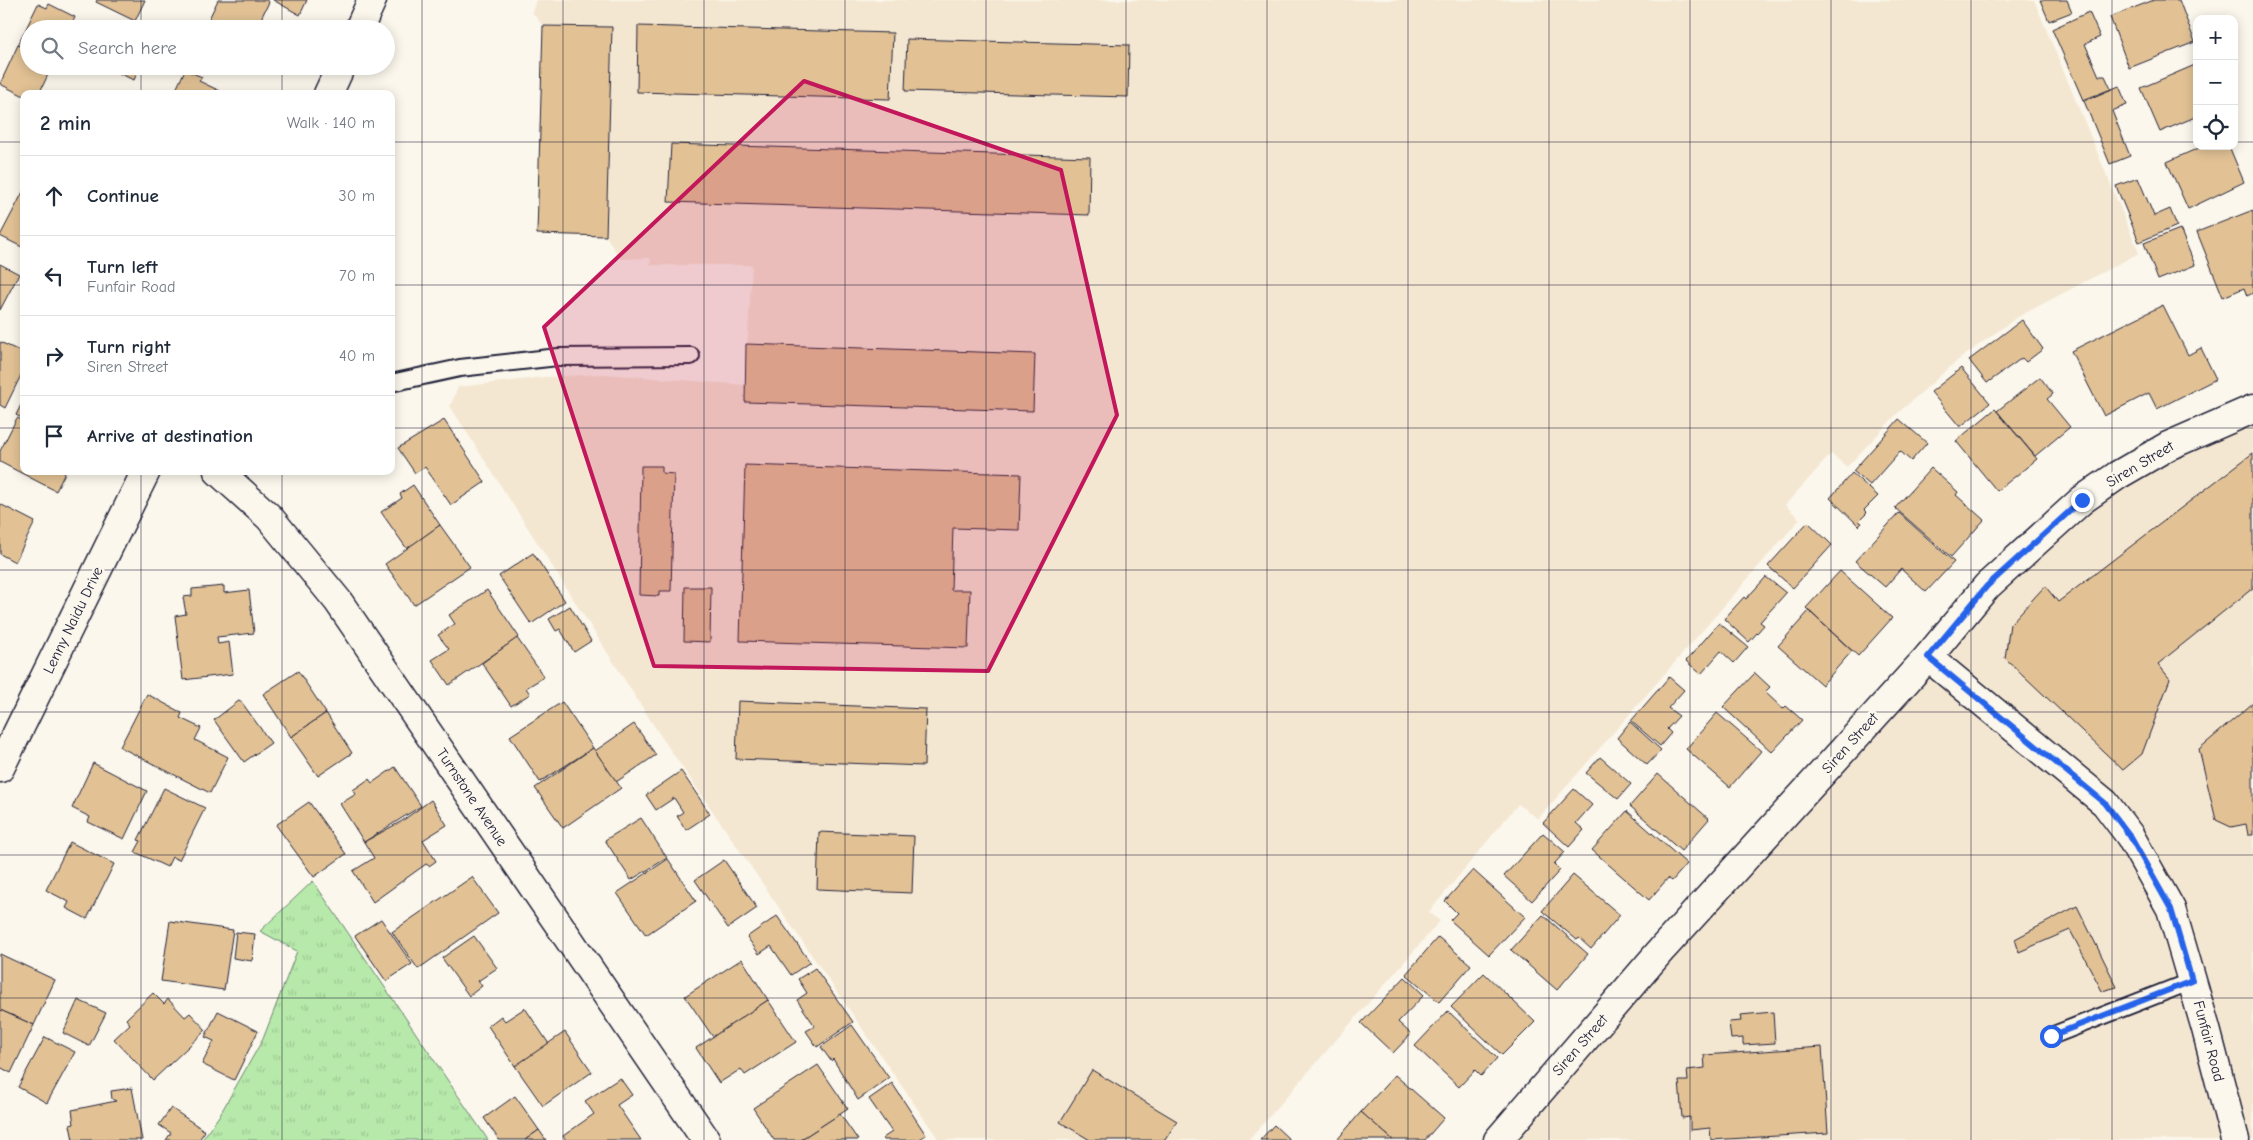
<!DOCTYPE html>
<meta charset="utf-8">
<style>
body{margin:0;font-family:"Comic Neue",sans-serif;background:#f2f2f3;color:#1f2937}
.controls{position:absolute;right:15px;top:15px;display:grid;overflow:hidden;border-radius:10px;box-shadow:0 2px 12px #0003}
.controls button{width:45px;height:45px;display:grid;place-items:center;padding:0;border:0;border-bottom:1px solid #e0e1e3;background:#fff;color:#1f2937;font:25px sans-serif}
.stop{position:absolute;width:15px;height:15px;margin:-11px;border:4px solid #2563eb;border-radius:50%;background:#fff}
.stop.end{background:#2563eb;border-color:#fff;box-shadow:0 1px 5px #0008}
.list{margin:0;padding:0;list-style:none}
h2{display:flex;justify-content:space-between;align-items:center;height:65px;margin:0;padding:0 20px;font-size:21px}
h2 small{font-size:16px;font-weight:400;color:#747a83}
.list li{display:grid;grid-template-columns:32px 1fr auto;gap:15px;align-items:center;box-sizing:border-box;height:80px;padding:0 20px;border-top:1px solid #e0e1e3}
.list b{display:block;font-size:19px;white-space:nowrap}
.list p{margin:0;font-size:16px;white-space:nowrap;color:#747a83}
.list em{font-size:16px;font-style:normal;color:#747a83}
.icon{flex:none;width:28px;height:28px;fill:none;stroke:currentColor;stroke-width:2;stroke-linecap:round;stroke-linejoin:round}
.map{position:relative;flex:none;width:2253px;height:1140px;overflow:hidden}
.search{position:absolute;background:#fff;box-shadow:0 2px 12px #0003;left:20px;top:20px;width:375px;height:55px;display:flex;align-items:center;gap:12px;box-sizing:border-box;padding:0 18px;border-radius:28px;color:#747a83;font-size:19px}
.panel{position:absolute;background:#fff;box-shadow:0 2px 12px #0003;left:20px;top:90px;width:375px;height:385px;border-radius:10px}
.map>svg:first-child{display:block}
</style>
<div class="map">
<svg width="2253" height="1140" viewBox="0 0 2253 1140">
<defs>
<pattern id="grass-tufts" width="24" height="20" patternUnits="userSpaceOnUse" patternTransform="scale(1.25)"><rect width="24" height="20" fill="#b7e9aa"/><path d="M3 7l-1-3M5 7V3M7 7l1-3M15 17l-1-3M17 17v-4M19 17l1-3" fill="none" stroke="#9dc893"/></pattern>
</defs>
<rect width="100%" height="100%" fill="#fbf7ec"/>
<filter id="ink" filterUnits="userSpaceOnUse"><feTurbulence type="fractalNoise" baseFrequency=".02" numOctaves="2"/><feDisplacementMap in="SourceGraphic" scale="10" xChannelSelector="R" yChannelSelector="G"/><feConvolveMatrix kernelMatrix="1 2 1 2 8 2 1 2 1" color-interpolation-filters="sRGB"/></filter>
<g filter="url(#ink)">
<g fill="#f4e7d2">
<path d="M536,0h1498l105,253 -123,65 -59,43 -60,53 -50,53 -16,-13 -46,51 15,14 -262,300 -20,-15 -89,108 11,9 -191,219h-310l-281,-408 -208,-326 8,-19 86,-10 60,-3 141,11 7,-120h-101l-1,-7 -30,1 -14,-23 -69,-2 6,-208 -11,-14z"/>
<path d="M2253,410v730h-754l583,-640z"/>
</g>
<path fill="url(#grass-tufts)" stroke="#6c8672" d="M313,881l175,259h-286l17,-24 44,-77 34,-88 -37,-20z"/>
<g fill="#e2c295" stroke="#22223b">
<path d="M97,0h48l-10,21 -39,-19z"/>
<path d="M218,0h48l3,2 -13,27h-52z"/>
<path d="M273,0h34l-7,15z"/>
<path d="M2040,0h27l5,12 -23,9z"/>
<path d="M2154,0h25l16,42 -66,26 -19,-51z"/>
<path d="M38,4l9,4 2,-4 26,13 -5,12h-41v21l-11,-5z"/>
<path d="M2089,12l11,25 -15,7 14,32h6l6,13 -28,11 -31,-71z"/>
<path d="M543,26l69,1 -6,209 -69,-2z"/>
<path d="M638,26l255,7 -3,66 -253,-7z"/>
<path d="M907,39l222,6 -1,52 -223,-6z"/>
<path d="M18,45l11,5v16h23l-13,28h-15v2l-24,-12z"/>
<path d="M2195,65l2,4v52l-2,-4 -35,15 -19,-44z"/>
<path d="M121,66h19l-6,14 -16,-7z"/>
<path d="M185,70l17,7 -3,4 23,11 -1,2h-47z"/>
<path d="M2119,86l8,19 -15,6 18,45 -20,8 -26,-63z"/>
<path d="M671,144l419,13 -1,58 -421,-13z"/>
<path d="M2203,146h26l15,36 -56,27 -21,-47z"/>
<path d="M2138,178l16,38 16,-7 7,17 -38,16 -23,-56z"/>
<path d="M24,190v58l-24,-12z"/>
<path d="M2253,210v83l-6,3 -3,-8 -21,9 -26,-65z"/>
<path d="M2180,229l15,36 -37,15 -14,-37z"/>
<path d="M0,264l19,10 -19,36z"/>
<path d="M2163,305l25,50 13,-7 15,31 -59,30 -8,-16 -45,23 -33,-65z"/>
<path d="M2022,320l21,29 -17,13 -4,-4 -35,25 -18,-23z"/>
<path d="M0,342l24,11v16l-19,39 -5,-3z"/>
<path d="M746,344l289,10 -2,57 -288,-9z"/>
<path d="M1961,368l29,35 -30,24 -29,-35z"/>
<path d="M2040,377l13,17 -6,5 23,28 -35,29 -38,-45z"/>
<path d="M24,399v20l-8,-4z"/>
<path d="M1995,409l42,50 -40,32 -41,-50z"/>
<path d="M17,418l7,3v50h42l-10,20 -56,-29v-11z"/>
<path d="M1899,419l28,24 -16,18 -11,-10 -30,34 -17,-14z"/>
<path d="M444,420l41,62 -34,23 -26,-38 -10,6 -17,-25z"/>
<path d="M2253,453v135l-95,76 12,15 -28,75 -19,16 -118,-112 5,-34 35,-38 13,16z"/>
<path d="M745,465l276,9 -2,56 -66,-2 -2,62h19l-2,58 -228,-7z"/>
<path d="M641,466h21v7l12,1 -3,117h-12v5l-20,-1z"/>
<path d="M1931,468l27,24 -2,3 28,25 -33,37 -56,-49z"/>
<path d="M1852,473l26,23 -14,14 3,3 -8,8 3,2 -3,3 -29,-28z"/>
<path d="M413,485l27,40 -33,24 -26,-37 21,-14 -2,-4z"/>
<path d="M0,504l35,18 -20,40 -15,-8z"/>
<path d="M1899,513l55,49 -28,30 -25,-23 -16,18 -30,-26z"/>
<path d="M1808,522l24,23 -39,43 -25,-22z"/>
<path d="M440,525l30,42 -56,38 -29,-41z"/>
<path d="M533,553l32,48 -34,23 -32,-48z"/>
<path d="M1840,571l52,47 -34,38 -52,-48z"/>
<path d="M1766,577l20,16 -26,29 4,3 -15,17 -25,-23 20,-22 2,2z"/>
<path d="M224,586v7l25,-3 5,43 -37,4 1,7 11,-2 4,32 -50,6 -8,-64 11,-2 -3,-17 9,-1v-7z"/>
<path d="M685,587h26l-1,55 -26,-1z"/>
<path d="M487,590l32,47 -70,48 -17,-25 17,-11 -11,-14 17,-11 -6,-9z"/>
<path d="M570,606l21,35 -17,11 -14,-23 -4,2 -7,-12z"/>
<path d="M1809,611l43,40 -30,34 -44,-39z"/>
<path d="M1719,623l29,24 -14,16 -13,-12 -20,23 -15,-13z"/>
<path d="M517,638l27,39 -18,11 4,6 -19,12 -29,-43z"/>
<path d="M298,671l28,42 -35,24 -28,-43z"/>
<path d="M1755,673l15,14 -5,5 18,17 3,-3 16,14 -30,32 -49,-45z"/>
<path d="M1669,677l15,13 -16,18 11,8 -12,13 4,4 -11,13 -29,-25z"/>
<path d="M147,694l35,19 -2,5 21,10 -6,12 33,17 -18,36 -90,-46z"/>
<path d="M240,700l31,43 -27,19 -30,-42z"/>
<path d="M738,701l188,8 -2,57 -188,-7z"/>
<path d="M562,702l31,46 -53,34 -30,-46z"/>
<path d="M2253,703v132h-5l-2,-11 -15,3 -15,-7 -17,-71z"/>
<path d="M326,713l26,40 -34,23 -27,-39z"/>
<path d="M1717,713l44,38 -31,36 -44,-38z"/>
<path d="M1630,722l31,28 -14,15 -30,-27z"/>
<path d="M634,724l22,31 -40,27 -21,-31z"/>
<path d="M593,748l28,40 -58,40 -28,-40z"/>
<path d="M1600,757l31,27 -13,15 -32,-26z"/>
<path d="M93,763l54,28 -23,48 -36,-17 2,-5 -18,-9z"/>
<path d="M395,767l26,39 -57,36 -24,-38 16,-10 -3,-4 16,-11 3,4z"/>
<path d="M681,771l29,43 -24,16 -9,-14 6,-4 -9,-14 -18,12 -10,-15z"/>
<path d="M1658,774l51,45 -28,32 -51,-45z"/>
<path d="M164,788l41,20 -26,52 -7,-3 -5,10 -32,-15 6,-11 -3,-1z"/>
<path d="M1574,789l18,16 -16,18 8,7 -15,17 -26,-24z"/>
<path d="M431,800l16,25 -24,15 13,21 -7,5 -3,-2 -53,38 -20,-31 21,-13 -10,-16 38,-21z"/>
<path d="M309,802l37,52 -32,23 -38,-52z"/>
<path d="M1627,811l60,53 -15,17 -4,-3 -19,22 -57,-50z"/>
<path d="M641,818l26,40 -36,22 -26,-40z"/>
<path d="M819,832l95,4 -2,57 -95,-4z"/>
<path d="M1543,833l22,19 -11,12 6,6 -28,31 -28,-25z"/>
<path d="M70,842l44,22 -27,55 -21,-11 3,-6 -23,-12z"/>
<path d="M668,859l28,42 -50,34 -29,-42z"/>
<path d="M724,860l33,48 -29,20 -33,-48z"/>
<path d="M1473,870l52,47 -36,38 -39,-35 7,-7 -12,-12z"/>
<path d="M1573,875l47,40 -29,34 -12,-11 -2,2 -35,-29z"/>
<path d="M472,877l26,36 -80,56 -26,-37z"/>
<path d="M2077,906l40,81 -15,4 -32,-61 -51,22 -4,-13z"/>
<path d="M1543,915l45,39 -31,36 -46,-40z"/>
<path d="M777,916l33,46 -19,13 -20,-29 -12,8 -12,-17z"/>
<path d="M381,919l31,45 -26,17 -31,-45z"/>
<path d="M170,921l63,9 -9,60 -63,-9z"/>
<path d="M236,932l19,2 -3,27 -19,-3z"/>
<path d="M474,936l23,32 -19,13 4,5 -13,10 -27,-38z"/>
<path d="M1438,937l33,28 -32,37 -33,-28z"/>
<path d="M0,954l55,26 -21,45 -34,-15z"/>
<path d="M742,959l26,41 -55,37 -28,-41z"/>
<path d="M815,968l38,54 -36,25 -11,-16 9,-5 -18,-26 10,-7 -9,-14z"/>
<path d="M1484,973l51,49 -33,33 -51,-48z"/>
<path d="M1405,977l19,18 -26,27 13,12 -18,19 -32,-30z"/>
<path d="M153,993l11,11 4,-5 17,18 5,-4 16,17 -53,50 -39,-41 16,-15 -4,-5z"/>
<path d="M78,1000l28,13 -17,33 -26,-13z"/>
<path d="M768,1000l28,42 -51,33 -4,-6 -22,14 -23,-35z"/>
<path d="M525,1008l24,36 -34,22 -27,-40 13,-10 4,5z"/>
<path d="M0,1010l34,15 -23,48 -11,-6z"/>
<path d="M218,1011l40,20 -24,49 -32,-16 12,-23 -9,-4z"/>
<path d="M1448,1011l49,47 -16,18 -6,-6 -16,17 -44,-41z"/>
<path d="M1773,1012l2,31 -32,2v-7l-12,1 -2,-17 12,-1 -1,-6z"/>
<path d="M852,1025l37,53 -31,22 -25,-41 -2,2 -10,-14z"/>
<path d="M565,1032l27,40 -49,34 -28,-40z"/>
<path d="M45,1037l30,15 -28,51 -29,-16z"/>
<path d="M1822,1047l6,86 -117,7 -1,-12 -20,2v-13l-8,1 -3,-37h9l-1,-11 18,-2 -1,-13z"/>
<path d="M818,1065l30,44 -48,31h-26l-21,-32z"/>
<path d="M1092,1070l85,51 -12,19h-75l-30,-18z"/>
<path d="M1395,1075l49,43 -19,22h-32l-32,-28z"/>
<path d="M620,1078l12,17 -15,10 24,35h-75l-3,-4 31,-22 -9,-13z"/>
<path d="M892,1083l34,52 -8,5h-34l-1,-2 9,-6 -23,-33z"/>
<path d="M132,1088l10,52h-69l-3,-15 4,-1 -2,-14 44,-9 -4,-2 -1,-8z"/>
<path d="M515,1096l24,34 -14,10h-26l-15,-22z"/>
<path d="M171,1108l34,23 -6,9h-33l5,-7 -12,-8z"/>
<path d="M1361,1112l32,28h-56z"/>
<path d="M840,1114l18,26h-58z"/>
<path d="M1274,1125l16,15h-30z"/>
<path d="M539,1130l7,10h-21z"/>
</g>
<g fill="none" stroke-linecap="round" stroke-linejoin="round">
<g stroke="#22223b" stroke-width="20">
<g id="lane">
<path d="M391,383l69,-15 98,-11 133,-1"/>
<path d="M2051,1036l141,-55"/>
</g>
</g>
<g stroke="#22223b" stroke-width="31">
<g id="street">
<path d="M218,471l51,46 69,84 368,539"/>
<path d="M1928,657l177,146 25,33 41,73 35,120 29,111"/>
<path d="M1498,1140l165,-192 265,-291 59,-71 95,-86 36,-25 50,-29 85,-37"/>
</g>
</g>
<g stroke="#22223b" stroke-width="31">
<g id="secondary">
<path d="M359,29l13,-29"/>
<path d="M328,94l13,-28"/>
<path d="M0,768l146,-297"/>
</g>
</g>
<use href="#lane" stroke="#fbf7ec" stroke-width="16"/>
<use href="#street" stroke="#fbf7ec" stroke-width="28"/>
<use href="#secondary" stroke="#fbf7ec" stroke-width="28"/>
</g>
</g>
<g fill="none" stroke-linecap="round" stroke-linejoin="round" filter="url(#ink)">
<path stroke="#2563eb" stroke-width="6" d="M2051,1036l141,-55 -21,-72 -41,-73 -25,-33 -177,-146 59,-71 95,-86"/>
</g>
<path fill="#c2185b" fill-opacity="0.2" stroke="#c2185b" stroke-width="4" stroke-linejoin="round" d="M804,81l257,89 56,245 -129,256 -334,-5 -110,-339z"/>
<path fill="none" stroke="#22223b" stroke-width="1" stroke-opacity="0.55" d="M141,0v29M282,0v29M422,0v1140M563,0v1140M704,0v1140M845,0v1140M986,0v1140M1126,0v1140M1267,0v1140M1408,0v1140M1549,0v1140M1690,0v1140M1831,0v1140M1971,0v1140M2112,0v1140M141,66v28M282,66v28M0,142h24M391,142h1806M2234,142h19M0,285h24M391,285h1862M0,428h24M391,428h1862M141,471v669M282,471v669M0,570h2253M0,712h2253M0,855h2253M0,998h2253"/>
<g text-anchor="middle" stroke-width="5" stroke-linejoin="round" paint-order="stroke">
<g font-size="15" fill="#22223b" stroke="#fbf7ec">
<text transform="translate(2140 464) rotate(-31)" y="5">Siren Street</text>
<text transform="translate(73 620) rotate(-64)" y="5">Lenny Naidu Drive</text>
<text transform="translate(1850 743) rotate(-48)" y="5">Siren Street</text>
<text transform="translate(472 797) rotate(56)" y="5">Turnstone Avenue</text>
<text transform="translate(2209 1041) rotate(75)" y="5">Funfair Road</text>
<text transform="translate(1580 1045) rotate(-49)" y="5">Siren Street</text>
</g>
</g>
</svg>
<div class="controls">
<button>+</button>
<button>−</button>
<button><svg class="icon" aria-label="locate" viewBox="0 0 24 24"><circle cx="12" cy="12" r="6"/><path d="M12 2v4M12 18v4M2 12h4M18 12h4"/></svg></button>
</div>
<div class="stop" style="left:2051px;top:1036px"></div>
<div class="stop end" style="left:2082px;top:500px"></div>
<div class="search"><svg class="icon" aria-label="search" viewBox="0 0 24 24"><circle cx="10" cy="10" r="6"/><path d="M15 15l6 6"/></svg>Search here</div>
<section class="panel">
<h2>2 min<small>Walk · 140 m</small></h2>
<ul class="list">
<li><svg class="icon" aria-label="ahead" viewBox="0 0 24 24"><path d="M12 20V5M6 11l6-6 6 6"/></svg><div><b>Continue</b></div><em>30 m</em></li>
<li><svg class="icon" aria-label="left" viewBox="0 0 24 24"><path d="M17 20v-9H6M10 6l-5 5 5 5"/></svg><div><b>Turn left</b><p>Funfair Road</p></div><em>70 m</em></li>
<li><svg class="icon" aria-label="right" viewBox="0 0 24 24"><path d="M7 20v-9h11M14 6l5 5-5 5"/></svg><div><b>Turn right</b><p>Siren Street</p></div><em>40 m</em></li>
<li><svg class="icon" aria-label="arrive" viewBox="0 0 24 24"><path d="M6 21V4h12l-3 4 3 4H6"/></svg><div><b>Arrive at destination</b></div></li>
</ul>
</section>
</div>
